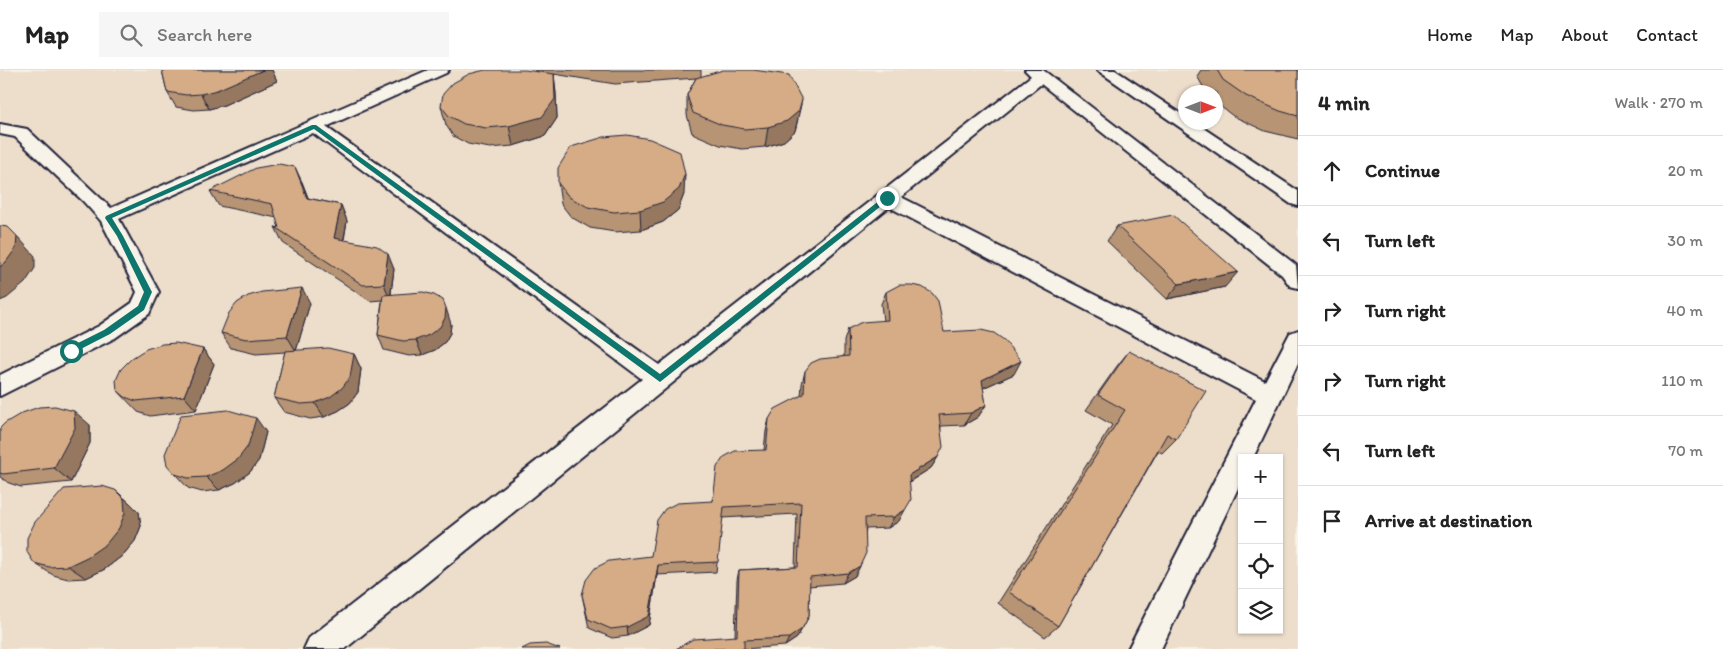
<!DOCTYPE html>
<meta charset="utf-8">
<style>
body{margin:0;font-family:Itim,sans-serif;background:#f6f6f6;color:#222}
.controls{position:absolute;right:15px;bottom:15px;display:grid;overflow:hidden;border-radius:0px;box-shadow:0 1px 4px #0004}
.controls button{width:45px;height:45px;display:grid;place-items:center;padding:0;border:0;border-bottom:1px solid #e0e0e0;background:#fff;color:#222;font:25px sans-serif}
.compass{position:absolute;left:1178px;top:15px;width:45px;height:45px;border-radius:50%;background:#fff;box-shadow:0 1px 4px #0004;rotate:90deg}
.stop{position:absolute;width:15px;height:15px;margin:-11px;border:4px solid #0f766e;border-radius:50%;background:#fff}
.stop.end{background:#0f766e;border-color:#fff;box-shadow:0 1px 5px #0008}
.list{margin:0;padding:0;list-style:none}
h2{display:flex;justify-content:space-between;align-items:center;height:65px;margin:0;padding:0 20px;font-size:21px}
h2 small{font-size:16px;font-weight:400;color:#767676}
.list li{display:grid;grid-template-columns:32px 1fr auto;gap:15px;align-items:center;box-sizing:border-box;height:70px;padding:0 20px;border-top:1px solid #e0e0e0}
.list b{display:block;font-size:19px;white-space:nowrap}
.list em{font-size:16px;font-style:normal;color:#767676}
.icon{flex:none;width:28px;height:28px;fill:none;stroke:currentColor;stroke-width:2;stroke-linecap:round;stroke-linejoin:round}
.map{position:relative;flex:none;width:1298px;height:579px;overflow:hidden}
header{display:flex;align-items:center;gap:30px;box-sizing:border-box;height:70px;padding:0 25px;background:#fff;border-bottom:1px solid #e0e0e0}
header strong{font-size:24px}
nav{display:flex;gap:28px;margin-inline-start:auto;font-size:18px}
.search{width:350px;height:45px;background:#f6f6f6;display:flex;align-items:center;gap:12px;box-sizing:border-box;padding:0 18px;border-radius:0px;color:#767676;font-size:19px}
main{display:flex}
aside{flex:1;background:#fff}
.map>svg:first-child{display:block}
</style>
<header>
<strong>Map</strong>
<div class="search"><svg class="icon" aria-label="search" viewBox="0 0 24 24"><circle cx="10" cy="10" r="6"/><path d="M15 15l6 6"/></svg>Search here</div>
<nav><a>Home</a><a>Map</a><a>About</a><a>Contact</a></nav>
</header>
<main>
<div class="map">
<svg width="1298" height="579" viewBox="0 0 1298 579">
<rect width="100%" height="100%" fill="#f7f3e8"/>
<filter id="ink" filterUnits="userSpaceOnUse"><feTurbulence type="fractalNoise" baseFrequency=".02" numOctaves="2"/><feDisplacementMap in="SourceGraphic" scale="10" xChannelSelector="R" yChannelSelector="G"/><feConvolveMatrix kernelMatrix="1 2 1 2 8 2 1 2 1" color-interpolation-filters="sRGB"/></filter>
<g filter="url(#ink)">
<path fill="#eddecb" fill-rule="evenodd" d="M0,0h1298v579h-1298zM1186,22h30v30h-30zM1242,388h37v172h-37z"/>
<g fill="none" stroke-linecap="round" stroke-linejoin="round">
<g stroke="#22223b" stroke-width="4">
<g id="lane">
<path d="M428,0h21l-3,3 -120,54 333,238 372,-289 -6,-6h18l4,3 249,192 2,23 -8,-2 -8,-11 -241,-191 -140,113 364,184 25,-48 8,-3v33l-45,95h-11v22l-81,169h-33l128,-250 -367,-192 -544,442h-41l5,-11 333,-259 -329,-246 -194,86 40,73 -10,22 -34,24 -115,58v-21l99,-49 33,-23 5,-11 -36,-71 -18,-20 -68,-64 -15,-3v-10l27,5 84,79z"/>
<path d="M1097,0h18l71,47v5h8l104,69v15l-7,-2z"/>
</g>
</g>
<use href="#lane" fill="#f7f3e8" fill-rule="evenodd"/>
</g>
<g fill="#b79473" stroke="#22223b">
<path d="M162,0h110l5,11 -53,24 -15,4 -15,1 -18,-3 -9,-15z"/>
<path d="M535,0h166v7l97,42 -3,12 -11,10 -19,6 -23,2 -22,-4 -28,-12 -5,-18v-20l9,-17 -81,6 -61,-10 2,20 1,24 -12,18 -32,10 -23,2 -22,-4 -15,-8 -7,-11 -5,-19 94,-35z"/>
<path d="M1201,0h97v69l-33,-8 -32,-15 -17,-13v-11h-10l-9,-16z"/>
<path d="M302,112l6,16 33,7 6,16 -3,19 50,29 -3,25 60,30 -1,9 -5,9 -10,8 -13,5 -13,1 -25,-6 -6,-15 4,-35 -12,1 -87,-58 -8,-16 4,1 -2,-10 -58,-12 -9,-15z"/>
<path d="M558,113l126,11 -6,16 -15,12 -22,8 -26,2 -25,-4 -19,-11 -10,-13z"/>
<path d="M1117,156l108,61 -58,12 -60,-58z"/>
<path d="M886,222l58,40 70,42 -31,14 3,17 -8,12 -14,8 -23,1 -3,31 -7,11 -22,14 -10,39 -11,7 -22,1 -6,37 -5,10 -12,7 -34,3v30l-12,22 -12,8 -41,3 -9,-13 2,-56 2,-10 56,-3 2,-53 -75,4 -6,54 -59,3 -8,50 -21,11 -16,2 -23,-10 -7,-33 69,-39 61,-55 52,-51 2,-19 3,-12 32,-23 1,-12 3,-13 39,-15v-15l4,-12 35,-8 -2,-17z"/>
<path d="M310,233l-14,48 58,3 7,15 -3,23 -8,11 -12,8 -14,6 -14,2 -26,-7 -10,-14 11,-46 -29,2 -25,-6 -10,-15z"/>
<path d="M203,279l11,15 -18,46 -46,6 -12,-4 -21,-22z"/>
<path d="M1129,281l47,88 -14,14 -4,-2 -100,175 -13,11 -47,-34 114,-178 -26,-15 31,-44z"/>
<path d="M90,355v18l-19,39 -50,5 -12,-4 -9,-6v-49z"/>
<path d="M266,362l-7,28 -9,12 -15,11 -16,7 -17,2 -14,-4 -13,-14z"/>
<path d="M115,420l16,14 8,8 2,14 -6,15 -13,15 -17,13 -19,9 -18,1 -15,-4 -19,-12z"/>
</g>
<g fill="#95785e" stroke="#22223b">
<path d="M263,0h9l5,11 -53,24 -15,4 -8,-15z"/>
<path d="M554,4l2,20 1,24 -12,18 -32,10 -4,-20z"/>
<path d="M802,30l-7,31 -11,10 -19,6 3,-20z"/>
<path d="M295,97l7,15 12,31 -7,-15z"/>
<path d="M685,104l-1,20 -6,16 -15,12 -22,8 -1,-20z"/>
<path d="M341,135l6,16 -6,33 -7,-16z"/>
<path d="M17,166l18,20v12l-10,15 -18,15 -7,3v-34z"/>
<path d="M388,184l6,15 -4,30 -6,-15z"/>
<path d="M1238,202l-13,15 -58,12 12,-15z"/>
<path d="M302,218l8,15 -14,48 -9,-15z"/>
<path d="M446,238l5,16 -1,9 -5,9 -10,8 -13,5 -6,-15z"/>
<path d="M203,279l11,15 -18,46 -12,-14z"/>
<path d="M354,284l7,15 -3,23 -8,11 -12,8 -14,6 -9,-14z"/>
<path d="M1021,291l-7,13 -40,18 8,-12z"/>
<path d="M986,335l-8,12 -14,8 7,-12z"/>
<path d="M74,341l16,14v18l-19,39 -17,-14z"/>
<path d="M256,348l10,14 -7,28 -9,12 -15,11 -16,7 -13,-13z"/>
<path d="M938,387l-7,11 -29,18 7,-11z"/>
<path d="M115,420l16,14 8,8 2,14 -6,15 -13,15 -17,13 -19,9 -18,-12z"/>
<path d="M905,440l-6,11 -11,7 6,-11z"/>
<path d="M658,495l-1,10 -8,50 -21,11 -1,-9z"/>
<path d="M860,496l-5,10 -12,7 5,-10z"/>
<path d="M809,546l-12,22 -12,8 4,-8z"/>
</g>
<g fill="#d5ac86" stroke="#22223b">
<path d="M162,0h101l-46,20 -16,4 -15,1 -19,-3z"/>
<path d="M485,0h40l29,4 1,25 -13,18 -33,9 -23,2 -22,-4 -15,-8 -8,-10 2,-12 10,-11 16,-9z"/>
<path d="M723,0h30l36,5 13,25 -3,11 -12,10 -19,6 -23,2 -23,-4 -29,-12 -6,-18 9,-17z"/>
<path d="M1217,0h81v46l-18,-5 -34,-15 -23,-16z"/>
<path d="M627,65l23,4 30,13 5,22 -6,15 -16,13 -23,8 -26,2 -26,-5 -19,-10 -11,-14v-15l13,-21 33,-10z"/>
<path d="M279,94l16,3 12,31 34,7 -7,33 43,8 11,8 -4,30 -21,1 -88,-58 4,1 -7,-24 -62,-13 46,-23z"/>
<path d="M1173,145l65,57 -59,12 -62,-58z"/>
<path d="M0,156l8,1 9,9 -1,12 -10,14 -6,5z"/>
<path d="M899,215h12l11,2 10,6 6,8 6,31 37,-2 13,3 10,7 17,21 -39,19 4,25 -15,8 -32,2 4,32 -5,10 -29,18 2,25 -6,10 -11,7 -29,1 1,35 -6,13 -12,7 -38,4 -1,39 -7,13 -13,9 -45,2v9h-68l17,-10 44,-3 2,-66 59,-3 3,-64 -77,4 -6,55 -60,3 -9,51 -22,11 -16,2 -23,-10 -6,-24 4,-15 9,-12 14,-7 42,-5 6,-36 8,-11 12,-6 36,-2 4,-34 7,-10 11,-6 31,-1 3,-31 6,-10 29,-15 1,-23 6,-8 9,-4 29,-3 -1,-27 14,-7 26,-2 -2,-28z"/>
<path d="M302,218l-15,48 -41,3 -25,-6 8,-20 8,-10 11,-7 14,-4z"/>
<path d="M423,222l11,3 9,5 3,8 -1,10 -5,9 -11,8 -13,5 -13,1 -25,-6 5,-40z"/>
<path d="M176,273l27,6 -19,47 -48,5 -11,-4 -8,-7 -1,-10 5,-11 11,-11 14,-9 16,-5z"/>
<path d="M328,278l26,6 -4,23 -8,11 -12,9 -15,6 -14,1 -27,-6 11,-47z"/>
<path d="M1129,281l77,40 -30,48 -9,-5 -109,192 -49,-34 116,-182 -27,-15z"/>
<path d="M55,336l19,5 1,17 -21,40 -51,6 -3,-1v-45l5,-5 17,-10 17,-6z"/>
<path d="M228,340l28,8 -8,28 -10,13 -15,11 -17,7 -18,1 -13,-4 -8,-9 -2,-11 16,-39z"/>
<path d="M102,416l13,4 9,9 1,14 -6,15 -13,16 -19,13 -19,9 -19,1 -15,-4 -7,-11v-14l8,-16 29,-33z"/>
<path d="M546,574l14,5h-38l8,-4z"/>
</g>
</g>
<path fill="#0f766e" d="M312,55h4l344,249 225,-178 6,2 -231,184 -346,-253 -202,89 11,18 29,56 -8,18 -34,24 -37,19h-5v-5l36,-18 34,-24 6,-14 -27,-56 -12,-18 1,-2z"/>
</svg>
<div class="controls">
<button>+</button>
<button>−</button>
<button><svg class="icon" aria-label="locate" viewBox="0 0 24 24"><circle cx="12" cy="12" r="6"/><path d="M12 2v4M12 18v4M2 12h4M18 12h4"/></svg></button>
<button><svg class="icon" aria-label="layers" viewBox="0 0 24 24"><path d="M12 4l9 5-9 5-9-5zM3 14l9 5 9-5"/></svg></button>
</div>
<svg class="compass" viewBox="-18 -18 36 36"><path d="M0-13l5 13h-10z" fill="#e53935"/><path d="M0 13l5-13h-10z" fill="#767676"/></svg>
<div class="stop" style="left:71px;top:281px"></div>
<div class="stop end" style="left:887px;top:128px"></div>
</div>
<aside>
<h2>4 min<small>Walk · 270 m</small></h2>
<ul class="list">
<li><svg class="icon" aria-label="ahead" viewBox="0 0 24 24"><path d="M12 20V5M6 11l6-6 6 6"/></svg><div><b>Continue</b></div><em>20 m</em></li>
<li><svg class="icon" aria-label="left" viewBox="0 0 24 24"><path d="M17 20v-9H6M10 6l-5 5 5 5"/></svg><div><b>Turn left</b></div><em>30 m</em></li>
<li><svg class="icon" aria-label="right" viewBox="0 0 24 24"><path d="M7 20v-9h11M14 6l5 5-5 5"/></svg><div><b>Turn right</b></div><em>40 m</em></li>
<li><svg class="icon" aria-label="right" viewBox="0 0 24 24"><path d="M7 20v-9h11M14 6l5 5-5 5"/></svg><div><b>Turn right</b></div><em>110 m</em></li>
<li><svg class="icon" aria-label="left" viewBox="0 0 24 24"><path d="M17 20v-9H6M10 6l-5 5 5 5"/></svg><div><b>Turn left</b></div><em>70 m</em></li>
<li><svg class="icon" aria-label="arrive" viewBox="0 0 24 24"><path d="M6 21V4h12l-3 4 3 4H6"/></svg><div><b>Arrive at destination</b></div></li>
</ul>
</aside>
</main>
